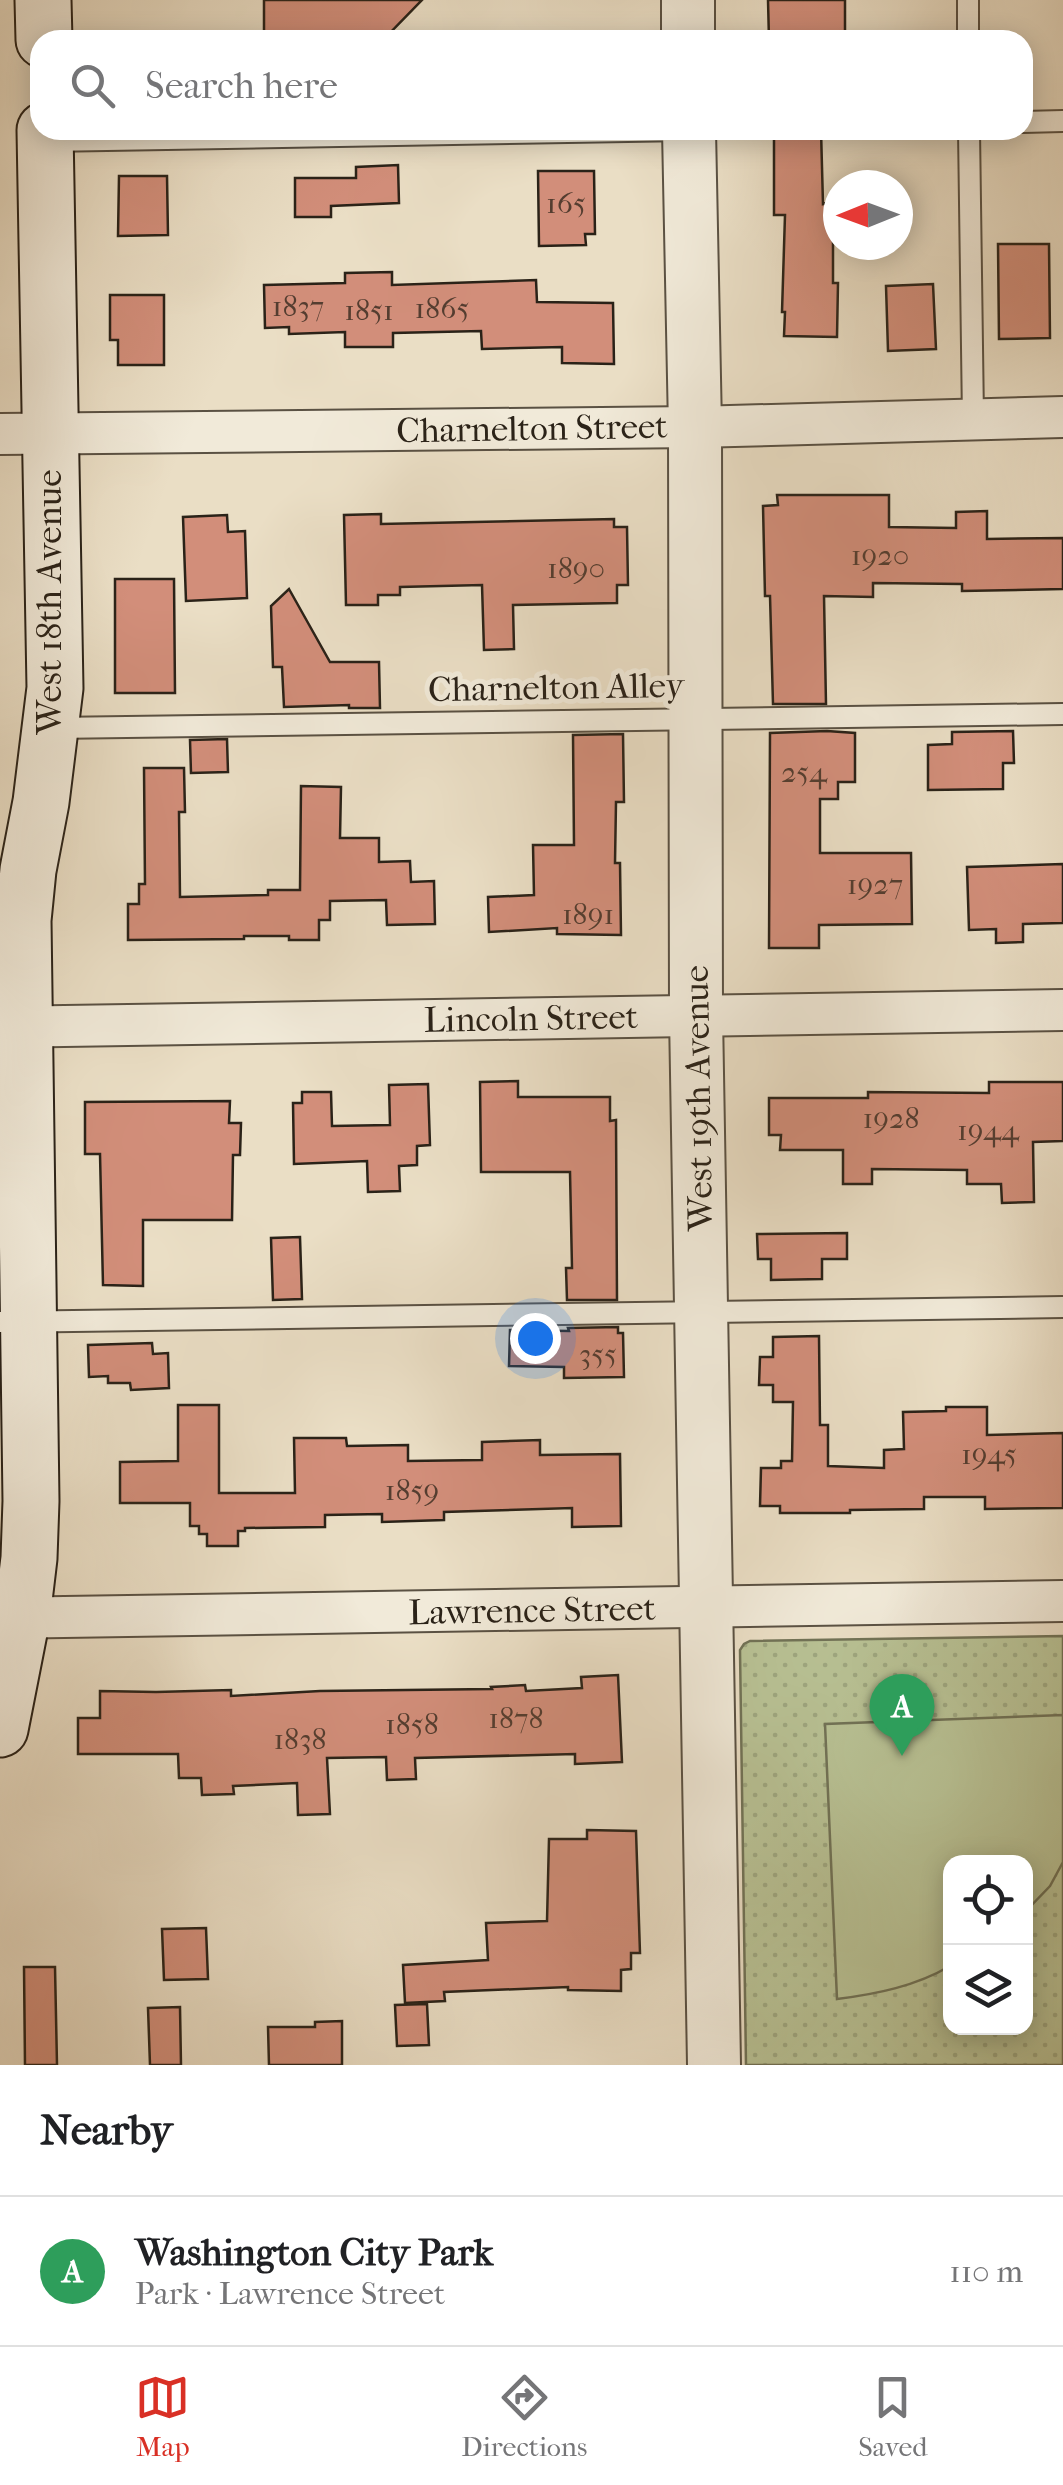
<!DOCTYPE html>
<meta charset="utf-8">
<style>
body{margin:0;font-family:"IM FELL French Canon",serif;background:#f2f2f2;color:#202124}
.controls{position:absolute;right:30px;bottom:30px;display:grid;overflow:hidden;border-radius:20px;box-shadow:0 5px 25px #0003}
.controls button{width:90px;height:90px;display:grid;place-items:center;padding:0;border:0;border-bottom:2px solid #e0e0e0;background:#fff;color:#202124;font:50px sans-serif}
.compass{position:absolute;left:823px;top:170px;width:90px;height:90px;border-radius:50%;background:#fff;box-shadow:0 5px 25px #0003;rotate:269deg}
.you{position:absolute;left:535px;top:1338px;width:35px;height:35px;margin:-25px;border:8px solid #fff;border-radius:50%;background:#1a73e8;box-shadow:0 0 0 15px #1a73e833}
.badge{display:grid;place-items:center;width:65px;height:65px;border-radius:50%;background:#d93025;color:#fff;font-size:32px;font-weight:700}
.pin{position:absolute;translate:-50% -82px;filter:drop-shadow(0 2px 5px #0008)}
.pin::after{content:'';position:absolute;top:52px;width:35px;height:30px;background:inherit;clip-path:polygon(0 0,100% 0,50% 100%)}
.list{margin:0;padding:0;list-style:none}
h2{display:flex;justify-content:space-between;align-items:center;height:130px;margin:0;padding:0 40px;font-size:42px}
h2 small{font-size:32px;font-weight:400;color:#757577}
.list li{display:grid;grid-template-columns:65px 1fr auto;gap:30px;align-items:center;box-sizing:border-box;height:150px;padding:0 40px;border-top:2px solid #e0e0e0}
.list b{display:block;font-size:38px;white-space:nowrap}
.list p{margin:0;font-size:32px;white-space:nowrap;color:#757577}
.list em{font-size:32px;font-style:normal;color:#757577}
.icon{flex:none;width:55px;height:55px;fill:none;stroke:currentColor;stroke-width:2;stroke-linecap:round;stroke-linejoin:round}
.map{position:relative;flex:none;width:1063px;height:2065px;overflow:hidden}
.search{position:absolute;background:#fff;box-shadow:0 5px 25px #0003;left:30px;right:30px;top:30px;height:110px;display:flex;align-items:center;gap:25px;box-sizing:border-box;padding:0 35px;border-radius:30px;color:#757577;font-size:38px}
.sheet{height:280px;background:#fff}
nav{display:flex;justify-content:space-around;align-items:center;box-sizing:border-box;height:140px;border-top:2px solid #e0e0e0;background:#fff;font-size:28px;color:#757577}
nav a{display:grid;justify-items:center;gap:5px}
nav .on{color:#d93025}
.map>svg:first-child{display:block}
</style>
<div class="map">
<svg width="1063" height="2065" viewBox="0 0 1063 2065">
<defs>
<pattern id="park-dots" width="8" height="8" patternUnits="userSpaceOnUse" patternTransform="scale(2.5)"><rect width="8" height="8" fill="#b8c194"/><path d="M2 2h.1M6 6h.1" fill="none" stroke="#9ea67f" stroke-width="1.8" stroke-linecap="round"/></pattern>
</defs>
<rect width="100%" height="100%" fill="#eadec5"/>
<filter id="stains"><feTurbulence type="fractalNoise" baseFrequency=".002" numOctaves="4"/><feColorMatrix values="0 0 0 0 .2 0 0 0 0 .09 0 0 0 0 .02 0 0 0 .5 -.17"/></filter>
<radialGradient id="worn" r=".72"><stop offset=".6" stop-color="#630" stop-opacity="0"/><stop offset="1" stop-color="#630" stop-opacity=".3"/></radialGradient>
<path fill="url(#park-dots)" stroke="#717256" stroke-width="2.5" fill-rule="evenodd" d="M1063,1636v429h-317l-6,-415 4,-6 6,-3zM950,1862h76v166h-76z"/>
<path fill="#b8c194" stroke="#717256" stroke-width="2.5" d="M1063,1715v147l-13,24 -24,25v-49h-76v104c-34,20 -73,28 -113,33l-12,-275z"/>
<g fill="#d28e7a" stroke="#2a2218" stroke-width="2.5">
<path d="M264,0h158l-39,40h-119z"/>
<path d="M768,0h77v40h-76z"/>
<path d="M774,130h47l2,74 10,-3v82h5l-1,54 -53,-1 1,-24h-3l3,-97h-11z"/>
<path d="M398,165l1,38 -68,3v11h-36v-39h61v-11z"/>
<path d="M538,171h56l1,63h-10l1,11 -47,1z"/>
<path d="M119,176h48l1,59 -50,1z"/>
<path d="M998,244h51l1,94 -51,1z"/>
<path d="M392,272v13l144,-5 1,22 76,1 1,61 -52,-1v-16l-80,2 -1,-18 -88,2v14h-48v-15l-56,2v-7l-24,1 -1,-43 81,-2v-10z"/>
<path d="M933,284l3,65 -48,2 -2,-65z"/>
<path d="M110,295h54v70h-46v-25h-8z"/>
<path d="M777,495h112v32l67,1v-16l31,-1v28l76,-1v51l-101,2v-7l-89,-1v14l-49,-1 2,108h-53l-3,-108h-5l-2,-90 15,-1z"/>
<path d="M381,514v10l233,-5v8h13l1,58h-11v18l-104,2 1,44 -30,1 -2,-65 -82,2v8h-22v10h-32l-2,-90z"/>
<path d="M227,515l1,17 17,-1 2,67 -61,3 -3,-84z"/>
<path d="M115,579h59l1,114h-60z"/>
<path d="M289,589l41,73h49l1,46h-31v-3l-65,2 -2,-40h-9l-2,-61z"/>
<path d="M827,731l28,2v49h-17v17h-18v54h91l1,71 -93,1v23h-50l1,-215z"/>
<path d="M1013,731l1,32h-11v26l-75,1v-45l24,-1v-12z"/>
<path d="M623,734l1,68h-8l-1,61h5l1,72 -64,-1v-6l-68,4 -1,-35 46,-2 -1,-50h41l-1,-110z"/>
<path d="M227,739l1,33 -37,1 -1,-33z"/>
<path d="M144,768h40l1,44h-6l1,85 88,-2v-5h32l1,-104 40,1 -1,51h39v24l31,-1 1,21 23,-1 1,43 -48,1 -1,-25 -56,1v19h-11v20h-30v-4h-45v3l-116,1v-36h11v-20h6z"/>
<path d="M1063,864v59l-40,1v18l-27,1v-14l-27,1 -2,-63z"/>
<path d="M518,1081v16h92v24l6,-1 1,180h-50l-1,-32h6l-2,-96h-89l-1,-90z"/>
<path d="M989,1082h74v59l-30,1 1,60 -32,1 -1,-19h-34v-14l-95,-1v15h-29v-34h-63l1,-15h-12v-37h99v-6l121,1z"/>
<path d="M428,1084l2,61 -13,1v19l-18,1 1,25 -32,1 -1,-31 -73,3 -1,-61h9v-11h29l1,34 58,-1 -1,-40z"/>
<path d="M230,1101l-1,22h12l-1,32h-7l-1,65h-89v66l-40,-1 -3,-131h-15v-52z"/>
<path d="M847,1233v26h-25v20l-51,1v-21h-13l-1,-25z"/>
<path d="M300,1237l2,62 -29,1 -2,-62z"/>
<path d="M618,1327v6h5l1,44 -60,1v-11l-55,-1 1,-36 59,1 -1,-3z"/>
<path d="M819,1336l1,89h8v41l56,2v-18l20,-1 -1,-37 43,-1v-4h41v28l76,-2v75l-78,1v-12h-61v12l-74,1v3h-70v-7h-20l1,-38h20v-7h11l1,-59h-20v-17h-14l1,-28h13v-20z"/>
<path d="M152,1343l1,11 15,-1 1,35 -38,2 -1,-7h-22v-7l-19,1 -1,-32z"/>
<path d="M178,1405h41v88h76l-1,-55h52l1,8 61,-1v16l74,-1v-18l58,-2v15l80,-1 1,72 -49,1v-19l-128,4v8l-62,2v-8l-57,1v12l-80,1v3h-7v15h-31v-12h-8v-8h-9v-23h-70v-41l58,-1z"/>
<path d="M618,1675l4,87 -47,2v-10l-160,4 1,21 -29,1 -1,-23 -59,1 3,56 -32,1 -1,-32 -64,3 1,8 -32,1 -1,-17h-22l-1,-24h-100v-36h22v-27l56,1 75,-2v6l89,-5 172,-2 -1,-2 34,-2 1,6 56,-3 -1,-11z"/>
<path d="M587,1830l49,1 4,122h-9v16l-10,1v21l-53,-1v-3l-124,5 1,9 -40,2 -2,-38 85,-5 -2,-37 61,-2 2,-82h38z"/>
<path d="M206,1928l2,51 -44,1 -2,-51z"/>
<path d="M24,1967h31l2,98h-32z"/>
<path d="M427,2004l2,41 -32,1 -2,-41z"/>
<path d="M180,2007l1,58h-31l-2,-57z"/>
<path d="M342,2021v44h-73l-1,-38h47v-5z"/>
</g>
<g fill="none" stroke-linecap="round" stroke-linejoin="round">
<g stroke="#5a5143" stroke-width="24">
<g id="service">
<path d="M968,0v40"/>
<path d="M1023,122l40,-1"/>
<path d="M969,130l4,289"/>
<path d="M47,141l641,-11"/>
<path d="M53,728l1010,-14"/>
<path d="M0,1322l1063,-15"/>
</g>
</g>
<g stroke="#5a5143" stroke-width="44">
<g id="minor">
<path d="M0,434l695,-7 368,-10"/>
<path d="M0,1027l1063,-17"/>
<path d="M0,1618l1063,-17"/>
</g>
</g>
<g stroke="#5a5143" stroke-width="56">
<g id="tertiary">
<path d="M688,0v40"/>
<path d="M689,130l6,297 1,588 18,1050"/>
</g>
</g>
<g stroke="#2a2218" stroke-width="59">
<g id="secondary">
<path d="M43,0l1,40"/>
<path d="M0,1729l22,-112 7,-59 2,-57 -8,-581 5,-50 13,-68 14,-114 -10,-558"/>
</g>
</g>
<use href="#service" stroke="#f1ead9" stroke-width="20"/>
<use href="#minor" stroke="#f1ead9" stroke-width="40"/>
<use href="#tertiary" stroke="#f1ead9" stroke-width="52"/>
<use href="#secondary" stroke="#f1ead9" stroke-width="55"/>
</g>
<g text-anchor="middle" stroke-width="10" stroke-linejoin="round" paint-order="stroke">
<g font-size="30" fill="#543d30">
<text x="566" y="213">165</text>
<text x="298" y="316">1837</text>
<text x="442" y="318">1865</text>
<text x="369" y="320">1851</text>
<text x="880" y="565">1920</text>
<text x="576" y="578">1890</text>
<text x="804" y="782">254</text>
<text x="875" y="894">1927</text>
<text x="588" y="924">1891</text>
<text x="891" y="1128">1928</text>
<text x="988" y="1140">1944</text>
<text x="598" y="1364">355</text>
<text x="989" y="1464">1945</text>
<text x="412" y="1500">1859</text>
<text x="516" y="1728">1878</text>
<text x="412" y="1734">1858</text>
<text x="300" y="1749">1838</text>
</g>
<g font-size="35" fill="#2a2218" stroke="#f1ead9">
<text transform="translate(532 428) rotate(-1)" y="12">Charnelton Street</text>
<text transform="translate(49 602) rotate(-90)" y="12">West 18th Avenue</text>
<text transform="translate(556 687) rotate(-1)" y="12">Charnelton Alley</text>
<text transform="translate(531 1018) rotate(-1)" y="12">Lincoln Street</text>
<text transform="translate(698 1098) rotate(-91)" y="12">West 19th Avenue</text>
<text transform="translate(532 1610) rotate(-1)" y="12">Lawrence Street</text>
</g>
</g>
<rect width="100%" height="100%" filter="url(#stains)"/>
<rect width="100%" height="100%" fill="url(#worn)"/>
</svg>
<div class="controls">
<button><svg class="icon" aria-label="locate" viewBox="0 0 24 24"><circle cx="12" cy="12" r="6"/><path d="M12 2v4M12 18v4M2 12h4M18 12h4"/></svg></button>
<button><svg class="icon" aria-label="layers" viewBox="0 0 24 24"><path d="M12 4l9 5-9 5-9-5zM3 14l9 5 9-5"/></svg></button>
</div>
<svg class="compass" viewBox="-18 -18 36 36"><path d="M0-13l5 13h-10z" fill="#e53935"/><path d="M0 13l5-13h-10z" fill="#757577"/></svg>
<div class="you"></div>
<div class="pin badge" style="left:902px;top:1756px;background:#2e9e5b">A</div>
<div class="search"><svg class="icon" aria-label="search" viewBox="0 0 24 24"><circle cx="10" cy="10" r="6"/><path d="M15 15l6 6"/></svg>Search here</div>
</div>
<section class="sheet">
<h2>Nearby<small></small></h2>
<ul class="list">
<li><span class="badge" style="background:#2e9e5b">A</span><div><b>Washington City Park</b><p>Park · Lawrence Street</p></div><em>110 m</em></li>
</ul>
</section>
<nav>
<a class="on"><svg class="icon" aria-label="map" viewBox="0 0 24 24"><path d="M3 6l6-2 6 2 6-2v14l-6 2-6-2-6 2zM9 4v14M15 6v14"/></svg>Map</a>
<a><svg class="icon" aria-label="directions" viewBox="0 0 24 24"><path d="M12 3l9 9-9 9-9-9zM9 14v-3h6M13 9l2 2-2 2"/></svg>Directions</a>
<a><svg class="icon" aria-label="saved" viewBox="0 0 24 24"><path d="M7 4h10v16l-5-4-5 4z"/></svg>Saved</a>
</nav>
